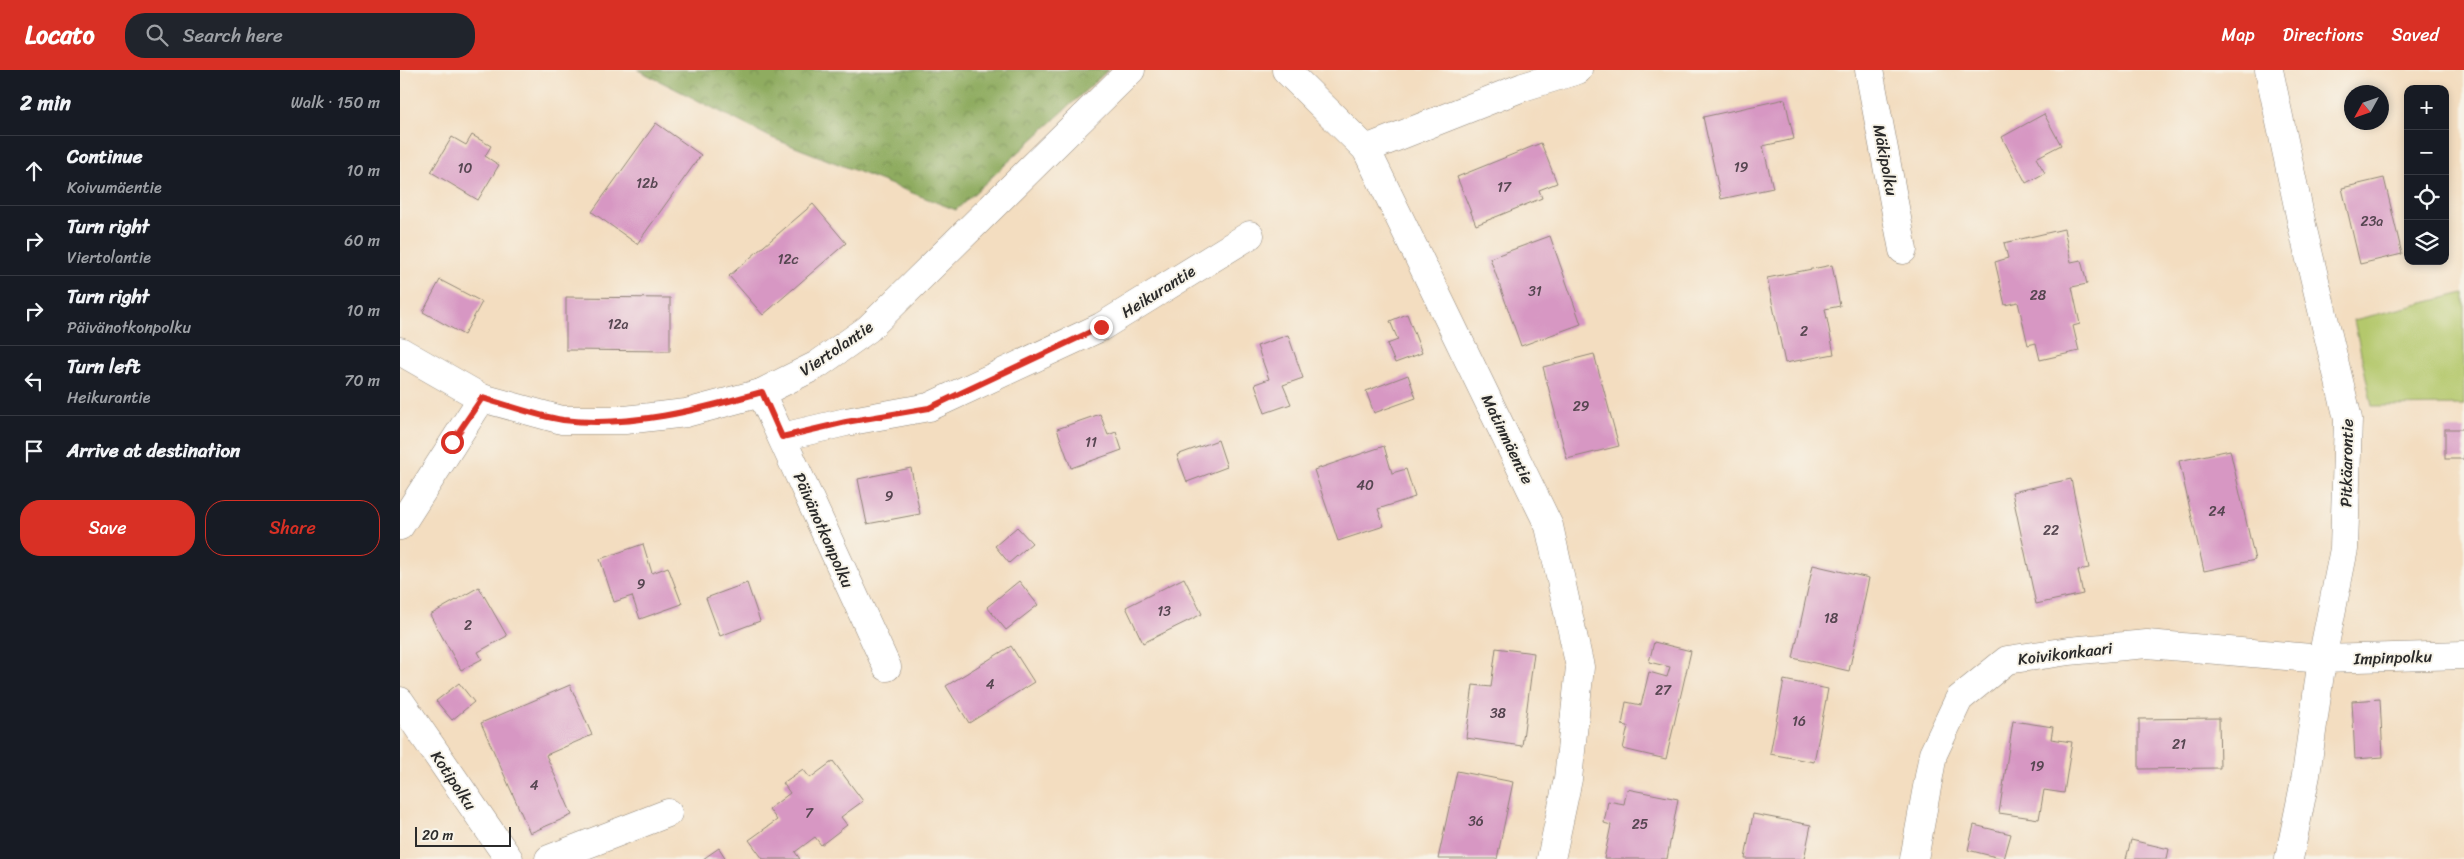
<!DOCTYPE html>
<meta charset="utf-8">
<style>
body{margin:0;font-family:Sriracha,sans-serif;background:#20242c;color:#f1f3f6}
.controls{position:absolute;right:15px;top:15px;display:grid;overflow:hidden;border-radius:10px;box-shadow:0 2px 8px #0003}
.controls button{width:45px;height:45px;display:grid;place-items:center;padding:0;border:0;border-bottom:1px solid #363941;background:#171b24;color:#f1f3f6;font:25px sans-serif}
.compass{position:absolute;left:1944px;top:15px;width:45px;height:45px;border-radius:50%;background:#171b24;box-shadow:0 2px 8px #0003;rotate:230deg}
.scale{position:absolute;left:15px;bottom:12px;width:96px;box-sizing:border-box;padding-left:5px;border:2px solid #2b2b2b;border-top:0;font-size:14px;line-height:18px;white-space:nowrap;color:#2b2b2b;-webkit-text-stroke:4px #f7f3e8;paint-order:stroke}
.stop{position:absolute;width:15px;height:15px;margin:-11px;border:4px solid #d93025;border-radius:50%;background:#fff}
.stop.end{background:#d93025;border-color:#fff;box-shadow:0 1px 5px #0008}
.list{margin:0;padding:0;list-style:none}
h2{display:flex;justify-content:space-between;align-items:center;height:65px;margin:0;padding:0 20px;font-size:21px}
h2 small{font-size:16px;font-weight:400;color:#9ea1a6}
.list li{display:grid;grid-template-columns:32px 1fr auto;gap:15px;align-items:center;box-sizing:border-box;height:70px;padding:0 20px;border-top:1px solid #363941}
.list b{display:block;font-size:19px;white-space:nowrap}
.list p{margin:0;font-size:16px;white-space:nowrap;color:#9ea1a6}
.list em{font-size:16px;font-style:normal;color:#9ea1a6}
.actions{display:flex;gap:10px;padding:15px 20px}
.actions a{flex:1;padding:11px 0;border:1px solid #d93025;border-radius:20px;text-align:center;font-size:18px;color:#d93025}
.actions .main{background:#d93025;color:#fff}
.icon{flex:none;width:28px;height:28px;fill:none;stroke:currentColor;stroke-width:2;stroke-linecap:round;stroke-linejoin:round}
.map{position:relative;flex:none;width:2064px;height:789px;overflow:hidden}
header{display:flex;align-items:center;gap:30px;box-sizing:border-box;height:70px;padding:0 25px;background:#d93025;color:#fff}
header strong{font-size:24px}
nav{display:flex;gap:28px;margin-inline-start:auto;font-size:18px}
.search{width:350px;height:45px;background:#20242c;display:flex;align-items:center;gap:12px;box-sizing:border-box;padding:0 18px;border-radius:20px;color:#9ea1a6;font-size:19px}
main{display:flex}
aside{flex:1;background:#171b24}
.map>svg:first-child{display:block}
</style>
<header>
<strong>Locato</strong>
<div class="search"><svg class="icon" aria-label="search" viewBox="0 0 24 24"><circle cx="10" cy="10" r="6"/><path d="M15 15l6 6"/></svg>Search here</div>
<nav><a>Map</a><a>Directions</a><a>Saved</a></nav>
</header>
<main>
<aside>
<h2>2 min<small>Walk · 150 m</small></h2>
<ul class="list">
<li><svg class="icon" aria-label="ahead" viewBox="0 0 24 24"><path d="M12 20V5M6 11l6-6 6 6"/></svg><div><b>Continue</b><p>Koivumäentie</p></div><em>10 m</em></li>
<li><svg class="icon" aria-label="right" viewBox="0 0 24 24"><path d="M7 20v-9h11M14 6l5 5-5 5"/></svg><div><b>Turn right</b><p>Viertolantie</p></div><em>60 m</em></li>
<li><svg class="icon" aria-label="right" viewBox="0 0 24 24"><path d="M7 20v-9h11M14 6l5 5-5 5"/></svg><div><b>Turn right</b><p>Päivänotkonpolku</p></div><em>10 m</em></li>
<li><svg class="icon" aria-label="left" viewBox="0 0 24 24"><path d="M17 20v-9H6M10 6l-5 5 5 5"/></svg><div><b>Turn left</b><p>Heikurantie</p></div><em>70 m</em></li>
<li><svg class="icon" aria-label="arrive" viewBox="0 0 24 24"><path d="M6 21V4h12l-3 4 3 4H6"/></svg><div><b>Arrive at destination</b></div></li>
</ul>
<div class="actions"><a class="main">Save</a><a>Share</a></div>
</aside>
<div class="map">
<svg width="2064" height="789" viewBox="0 0 2064 789">
<defs>
<pattern id="forest-crowns" width="20" height="18" patternUnits="userSpaceOnUse" patternTransform="scale(1.25)"><rect width="20" height="18" fill="#8fac60"/><path d="M2 6a3 3 0 1 1 6 0M12 15a3 3 0 1 1 6 0" fill="none" stroke="#758c4f"/></pattern>
</defs>
<rect width="100%" height="100%" fill="#f7f3e8"/>
<filter id="ink" filterUnits="userSpaceOnUse"><feTurbulence type="fractalNoise" baseFrequency=".02" numOctaves="2"/><feDisplacementMap in="SourceGraphic" scale="10" xChannelSelector="R" yChannelSelector="G"/><feConvolveMatrix kernelMatrix="1 2 1 2 8 2 1 2 1" color-interpolation-filters="sRGB"/></filter>
<filter id="wash" filterUnits="userSpaceOnUse"><feTurbulence type="fractalNoise" baseFrequency=".0096" numOctaves="4" result="noise"/><feDisplacementMap in="SourceGraphic" scale="20" xChannelSelector="R" yChannelSelector="G"/><feGaussianBlur stdDeviation="1.12" result="paint"/><feColorMatrix in="noise" values="0 0 0 0 0 0 0 0 0 0 0 0 0 0 0 0 0 1.4 0 .05"/><feComposite in="paint" operator="in"/></filter>
<g filter="url(#wash)">
<rect width="100%" height="100%" fill="#f3ddc0"/>
<path fill="#b4c86c" stroke="#707a4c" d="M2064,223v112l-92,1 -18,-86z"/>
<path fill="url(#forest-crowns)" stroke="#5d6c46" d="M238,0h470l-152,140 -184,-72z"/>
<g id="blocks">
<g fill="#d797c3">
<path d="M1385,29l9,40 -31,7 10,42 -52,11 -18,-82z"/>
<path d="M1644,44l17,31 -25,13 9,15 -19,10 -24,-46z"/>
<path d="M256,53l45,32 -64,89 -45,-32z"/>
<path d="M72,65l19,11 -6,10 14,9 -21,35 -47,-28 21,-35 14,8z"/>
<path d="M1141,73l16,40 -18,7 3,8 -66,27 -19,-48z"/>
<path d="M1984,108l18,76 -42,10 -18,-76z"/>
<path d="M413,134l33,39 -83,72 -34,-39z"/>
<path d="M1664,159l7,33 10,-2 6,24 -15,3 8,37 -7,2 6,25 -39,9 -4,-17 -8,2 -10,-43 -13,3 -10,-43 13,-4 -4,-15z"/>
<path d="M1150,166l31,88 -60,22 -31,-88z"/>
<path d="M1432,195l8,41 -15,3 9,45 -49,9 -18,-85z"/>
<path d="M40,210l42,22 -18,33 -41,-23z"/>
<path d="M166,227l104,1v53l-104,-1z"/>
<path d="M1007,244l15,39 -27,10 -8,-19 11,-4 -8,-19z"/>
<path d="M888,265l15,43 -20,7 8,19 -26,9 -10,-29 14,-5 -12,-33z"/>
<path d="M1194,284l25,92 -52,13 -24,-92z"/>
<path d="M1008,305l8,23 -42,15 -8,-22z"/>
<path d="M700,344l8,21 8,-3 6,18 -51,18 -14,-39z"/>
<rect x="2045" y="359" width="19" height="30"/>
<path d="M818,370l9,27 -40,15 -10,-27z"/>
<path d="M984,376l8,27 14,-4 9,28 -37,12 6,17 -46,15 -24,-71z"/>
<path d="M1830,380l25,110 -51,11 -25,-110z"/>
<path d="M511,398l9,46 -53,10 -9,-45z"/>
<path d="M1671,409l18,89 -11,2 5,24 -47,10 -24,-112z"/>
<path d="M617,457l15,16 -23,20 -14,-17z"/>
<path d="M243,474l9,29 16,-6 14,37 -42,15 -8,-23 -18,6 -14,-43z"/>
<path d="M1413,495l56,13 -20,93 -56,-13z"/>
<path d="M784,508l18,36 -59,29 -17,-36z"/>
<path d="M619,511l19,24 -32,25 -19,-23z"/>
<path d="M347,513l13,38 -40,15 -14,-38z"/>
<path d="M79,517l28,49 -29,16 4,7 -21,11 -31,-55z"/>
<path d="M1254,572l37,9 -25,108 -43,-10 5,-23 -6,-1 4,-23 15,3 8,-33 18,5 3,-10 -21,-5z"/>
<path d="M611,576l23,36 -65,41 -23,-37z"/>
<path d="M1096,578l38,5 -12,93 -56,-8 7,-53 18,2z"/>
<path d="M1384,610l44,9 -14,73 -44,-8z"/>
<path d="M59,613l15,19 -22,18 -16,-19z"/>
<path d="M170,615l22,50 -46,20 26,60 -42,18 -49,-110z"/>
<path d="M1980,629l3,58 -28,2 -3,-58z"/>
<path d="M1819,648l1,50 -81,1v-50z"/>
<path d="M1613,651l40,6 -2,12 21,3 -8,51 -20,-3 -5,29 -40,-6z"/>
<path d="M433,691l30,40 -22,16 6,8 -26,20 -6,-8 -20,15 5,7h-37l-14,-19 28,-20 -8,-11 21,-16 -7,-10 20,-14 7,9z"/>
<path d="M1057,701l56,11 -16,77h-59z"/>
<path d="M1227,719l51,10 -11,60h-63l7,-34 -7,-2 4,-22 16,3z"/>
<path d="M1353,744l58,11 -7,34h-59z"/>
<path d="M1574,755l37,9 -7,25 -36,-9z"/>
<path d="M1731,770l38,9 -2,10h-41z"/>
<path d="M319,778l7,11h-23z"/>
</g>
</g>
</g>
<g filter="url(#ink)">
<use href="#blocks" fill-opacity="0" stroke="#8f8476" stroke-width="1"/>
<g fill="none" stroke-linecap="round" stroke-linejoin="round">
<g stroke="#8f8476" stroke-width="29">
<g id="minor">
<path d="M886,0l80,79 183,377 31,141 -12,112 -17,80"/>
<path d="M1469,0l34,180"/>
<path d="M1869,0l34,160 45,189 -4,130 -22,110 -16,116 -17,84"/>
<path d="M966,79l157,-62 55,-17"/>
<path d="M0,281l82,47 80,22h63l61,-7 75,-20 56,-28 51,-36 263,-259"/>
<path d="M361,323l126,274"/>
<path d="M382,367l64,-15 83,-15 172,-80 149,-92"/>
<path d="M0,456l82,-128"/>
<path d="M0,631l109,158"/>
<path d="M149,789l119,-46"/>
<path d="M1514,789l19,-105 26,-55 48,-39 62,-9 78,-7 175,15 142,-4"/>
</g>
</g>
<use href="#minor" stroke="#fff" stroke-width="28"/>
</g>
</g>
<g fill="none" stroke-linecap="round" stroke-linejoin="round" filter="url(#ink)">
<path stroke="#d93025" stroke-width="6" d="M52,372l30,-44c26,7 54,18 81,22 67,8 135,-10 199,-28l20,45 64,-15 83,-14 172,-81"/>
</g>
<g text-anchor="middle" stroke-width="4" stroke-linejoin="round" paint-order="stroke">
<g font-size="14" fill="#564651">
<text x="1341" y="102">19</text>
<text x="65" y="103">10</text>
<text x="247" y="118">12b</text>
<text x="1104" y="122">17</text>
<text x="1972" y="156">23a</text>
<text x="388" y="194">12c</text>
<text x="1135" y="226">31</text>
<text x="1638" y="230">28</text>
<text x="218" y="259">12a</text>
<text x="1404" y="266">2</text>
<text x="1181" y="341">29</text>
<text x="691" y="377">11</text>
<text x="965" y="420">40</text>
<text x="489" y="431">9</text>
<text x="1817" y="446">24</text>
<text x="1651" y="465">22</text>
<text x="241" y="519">9</text>
<text x="764" y="546">13</text>
<text x="1431" y="553">18</text>
<text x="68" y="560">2</text>
<text x="590" y="619">4</text>
<text x="1263" y="625">27</text>
<text x="1098" y="648">38</text>
<text x="1399" y="656">16</text>
<text x="1779" y="679">21</text>
<text x="1637" y="701">19</text>
<text x="134" y="720">4</text>
<text x="409" y="748">7</text>
<text x="1076" y="756">36</text>
<text x="1240" y="759">25</text>
</g>
<g font-size="16" fill="#2b2b2b" stroke="#f7f3e8">
<text transform="translate(1486 90) rotate(79)" y="6">Mäkipolku</text>
<text transform="translate(758 221) rotate(-32)" y="6">Heikurantie</text>
<text transform="translate(436 278) rotate(-34)" y="6">Viertolantie</text>
<text transform="translate(1108 369) rotate(64)" y="6">Matinmäentie</text>
<text transform="translate(1946 393) rotate(-89)" y="6">Pitkäarontie</text>
<text transform="translate(424 460) rotate(66)" y="6">Päivänotkonpolku</text>
<text transform="translate(1665 583) rotate(-7)" y="6">Koivikonkaari</text>
<text transform="translate(1993 587) rotate(-2)" y="6">Impinpolku</text>
<text transform="translate(54 710) rotate(56)" y="6">Kotipolku</text>
</g>
</g>
</svg>
<div class="controls">
<button>+</button>
<button>−</button>
<button><svg class="icon" aria-label="locate" viewBox="0 0 24 24"><circle cx="12" cy="12" r="6"/><path d="M12 2v4M12 18v4M2 12h4M18 12h4"/></svg></button>
<button><svg class="icon" aria-label="layers" viewBox="0 0 24 24"><path d="M12 4l9 5-9 5-9-5zM3 14l9 5 9-5"/></svg></button>
</div>
<svg class="compass" viewBox="-18 -18 36 36"><path d="M0-13l5 13h-10z" fill="#e53935"/><path d="M0 13l5-13h-10z" fill="#9ea1a6"/></svg>
<div class="scale">20 m</div>
<div class="stop" style="left:52px;top:372px"></div>
<div class="stop end" style="left:701px;top:257px"></div>
</div>
</main>
